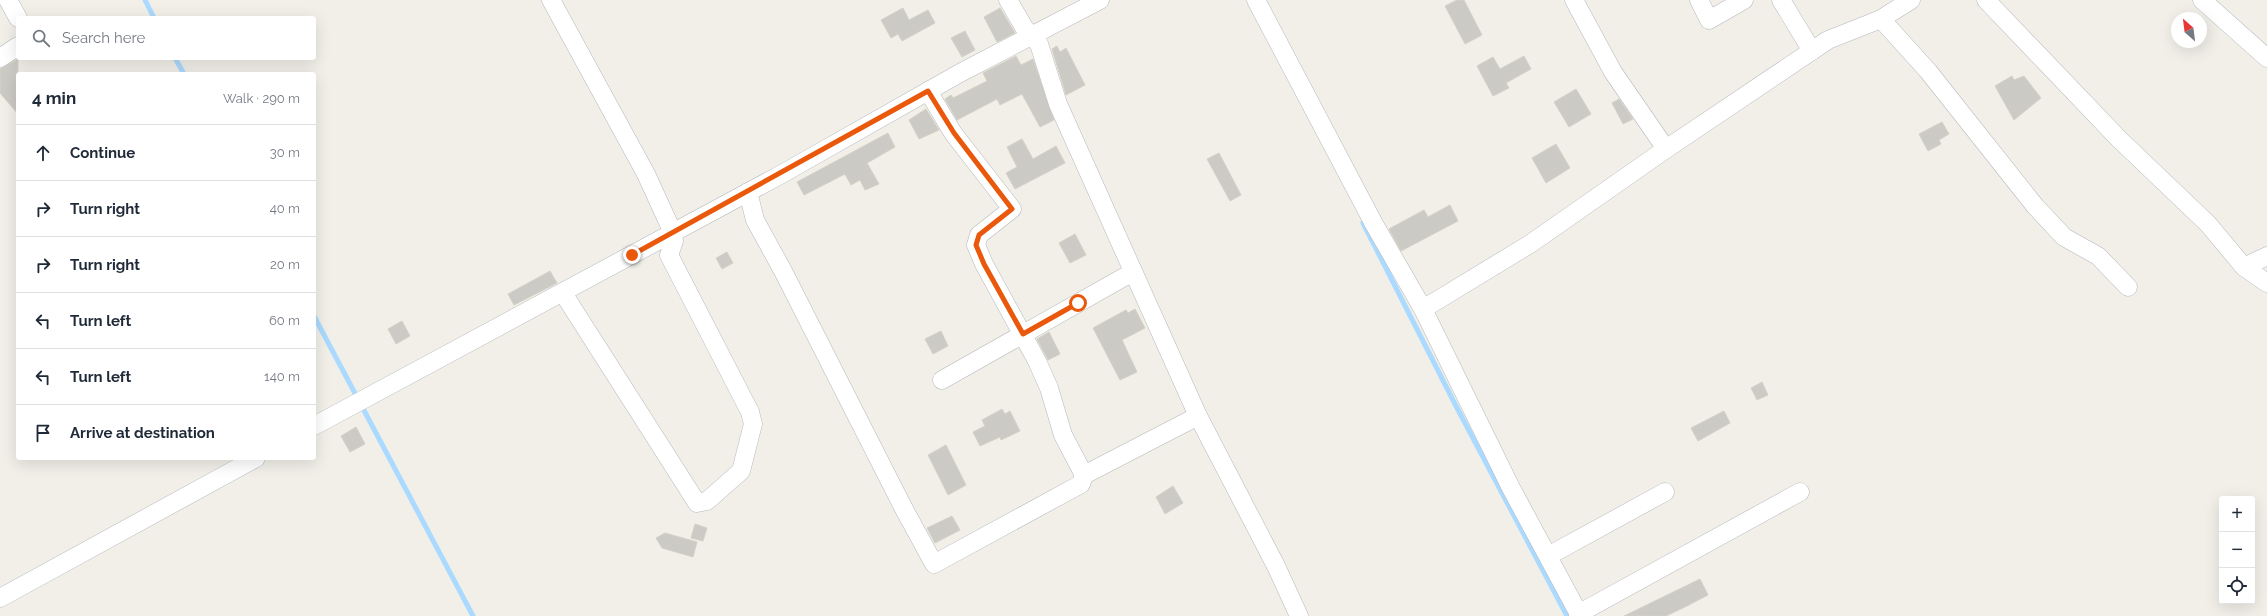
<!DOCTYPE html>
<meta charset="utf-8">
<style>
body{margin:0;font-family:Raleway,sans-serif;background:#f2f2f3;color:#1f2937}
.controls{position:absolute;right:12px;bottom:12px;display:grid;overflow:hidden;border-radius:4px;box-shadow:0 4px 16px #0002}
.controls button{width:36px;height:36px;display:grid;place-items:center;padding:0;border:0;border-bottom:1px solid #e0e1e3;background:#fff;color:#1f2937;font:20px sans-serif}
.compass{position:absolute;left:2171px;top:12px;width:36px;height:36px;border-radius:50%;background:#fff;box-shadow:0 4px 16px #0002;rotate:332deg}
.stop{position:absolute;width:12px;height:12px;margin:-9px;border:3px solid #ea580c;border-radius:50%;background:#fff}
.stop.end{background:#ea580c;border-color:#fff;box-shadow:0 1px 4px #0008}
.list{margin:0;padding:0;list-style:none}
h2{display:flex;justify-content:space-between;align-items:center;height:52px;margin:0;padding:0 16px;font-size:17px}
h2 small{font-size:13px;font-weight:400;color:#747a83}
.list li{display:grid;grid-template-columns:26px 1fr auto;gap:12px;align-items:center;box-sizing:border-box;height:56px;padding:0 16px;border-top:1px solid #e0e1e3}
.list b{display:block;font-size:15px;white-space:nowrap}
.list em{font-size:13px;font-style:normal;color:#747a83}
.icon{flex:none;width:22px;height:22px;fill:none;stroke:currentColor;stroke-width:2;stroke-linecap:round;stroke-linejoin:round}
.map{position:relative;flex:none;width:2267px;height:616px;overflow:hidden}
.search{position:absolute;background:#fff;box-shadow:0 4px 16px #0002;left:16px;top:16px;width:300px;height:44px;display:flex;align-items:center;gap:10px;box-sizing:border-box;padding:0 14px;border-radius:4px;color:#747a83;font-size:15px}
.panel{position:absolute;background:#fff;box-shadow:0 4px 16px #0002;left:16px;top:72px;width:300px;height:388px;border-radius:4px}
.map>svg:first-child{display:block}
</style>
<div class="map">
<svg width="2267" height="616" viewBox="0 0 2267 616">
<rect width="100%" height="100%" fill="#f1efe8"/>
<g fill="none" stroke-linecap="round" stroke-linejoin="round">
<g stroke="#aadaff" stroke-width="5">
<path d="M145,0l9,18"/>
<path d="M175,58l9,16"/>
<path d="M1363,223l93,183 111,210"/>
<path d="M314,316l159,300"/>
</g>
</g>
<g fill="#cccac5" stroke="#d6d1c6">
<path d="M1457,0h7l18,35 -17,9 -20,-38z"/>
<path d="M903,8l6,12 19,-10 7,13 -33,18 -4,-7 -7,4 -10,-18z"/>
<path d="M1000,8l15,25 -18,9 -13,-25z"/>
<path d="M965,31l10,19 -13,7 -11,-19z"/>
<path d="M1057,46l3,6 6,-4 19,37 -19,10 -14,-46z"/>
<path d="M1016,56l5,9 12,-6 21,61 -14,7 -18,-33 -22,11 -3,-6 -40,21 -12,-21 6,-4 2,3 34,-17 -4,-8z"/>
<path d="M1524,56l7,13 -25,14 3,5 -16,8 -16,-30 16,-9 7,12z"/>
<path d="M18,59v55l-18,-21v-24z"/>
<path d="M2012,76l2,4 10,-4 17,22 -27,22 -19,-34z"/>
<path d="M1576,89l15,25 -22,13 -15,-25z"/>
<path d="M1619,99l14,20 -10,5 -11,-21z"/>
<path d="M926,109l13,21 -20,9 -10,-19z"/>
<path d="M1942,122l7,12 -10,6 2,4 -13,7 -9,-17z"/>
<path d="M888,133l7,14 -28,16 12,21 -14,6 -5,-10 -9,5 -6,-11 -41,21 -7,-13z"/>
<path d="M1022,139l11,20 23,-13 9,17 -50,26 -9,-16 11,-6 -10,-20z"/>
<path d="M1556,144l14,24 -24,15 -14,-25z"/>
<path d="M1219,153l22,42 -11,6 -23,-42z"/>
<path d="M1450,205l8,16 -57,30 -12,-22 35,-19 4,7z"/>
<path d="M1075,234l11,21 -16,8 -11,-20z"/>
<path d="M727,252l6,11 -11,6 -6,-11z"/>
<path d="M550,271l7,12 -43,22 -6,-11z"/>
<path d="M1135,309l10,19 -23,12 15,32 -17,8 -27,-52 33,-18 2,3z"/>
<path d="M402,321l8,15 -14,8 -8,-15z"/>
<path d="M941,331l7,15 -15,8 -8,-15z"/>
<path d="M1049,332l11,22 -12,6 -11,-21z"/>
<path d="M1762,382l6,13 -11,5 -6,-12z"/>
<path d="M1002,409l3,5 5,-3 10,20 -19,9 -1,-3 -20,9 -7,-14 12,-6 -3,-6z"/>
<path d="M1724,411l6,12 -32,18 -7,-13z"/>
<path d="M356,427l9,17 -15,8 -9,-16z"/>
<path d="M946,445l20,40 -18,10 -20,-40z"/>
<path d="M1173,486l10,17 -18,11 -9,-17z"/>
<path d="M952,516l8,14 -25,13 -8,-15z"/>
<path d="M695,524l12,4 -4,13 -12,-3z"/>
<path d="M665,533l32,9 -4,15 -31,-9 -6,-10z"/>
<path d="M1700,579l8,16 -23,12 -19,9h-42z"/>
</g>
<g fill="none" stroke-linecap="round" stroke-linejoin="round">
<g stroke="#b5b8bc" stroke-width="19">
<g id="street">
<path d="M8,0l10,18"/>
<path d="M551,0l95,174 27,59 1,8 -5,14 81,157 3,12 -12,47 -34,30 -10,2 -134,-210"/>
<path d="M1008,0l17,29 14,15 19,60 140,312 78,150 23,50"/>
<path d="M1256,0l118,224 49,85 88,179 69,128"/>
<path d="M1574,0l39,72 53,77"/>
<path d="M1699,0l10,20 35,-20"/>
<path d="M1781,0l31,51"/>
<path d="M1986,0l133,139 89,85 36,43 23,16"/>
<path d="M2202,0l65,58"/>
<path d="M1881,19l47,52 107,135 29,31 34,19 30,31"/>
<path d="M0,58l18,-12"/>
<path d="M928,91l25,42 59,76 -33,26 -3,10 8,19 53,97 12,27 14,47 21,40 114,-59"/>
<path d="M748,192l7,28 28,51 121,238 30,55 147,-80 3,-9"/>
<path d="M2244,267l23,-11"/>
<path d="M1423,309l107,-65 136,-95 162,-109 53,-21 30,-19"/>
<path d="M942,380l191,-108"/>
<path d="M314,426l466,-251 180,-102 140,-73"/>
<path d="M1548,556l117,-64"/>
<path d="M0,598l256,-140"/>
<path d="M1578,614l222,-122"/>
</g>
</g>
<use href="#street" stroke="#fff" stroke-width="18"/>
</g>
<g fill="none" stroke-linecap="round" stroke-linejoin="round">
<path stroke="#ea580c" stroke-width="5" d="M632,255l296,-164 26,42 58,76 -33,26 -3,10 8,19 39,70 55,-31"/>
</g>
</svg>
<div class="controls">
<button>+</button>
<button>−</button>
<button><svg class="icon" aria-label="locate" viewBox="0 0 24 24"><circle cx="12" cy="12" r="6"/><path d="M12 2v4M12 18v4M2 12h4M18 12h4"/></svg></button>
</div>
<svg class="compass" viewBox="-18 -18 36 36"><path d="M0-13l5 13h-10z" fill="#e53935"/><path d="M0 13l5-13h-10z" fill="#747a83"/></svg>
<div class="stop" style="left:1078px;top:303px"></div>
<div class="stop end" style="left:632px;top:255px"></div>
<div class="search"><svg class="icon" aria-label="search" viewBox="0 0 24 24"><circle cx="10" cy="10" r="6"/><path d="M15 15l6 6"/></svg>Search here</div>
<section class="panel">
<h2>4 min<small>Walk · 290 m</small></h2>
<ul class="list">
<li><svg class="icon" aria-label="ahead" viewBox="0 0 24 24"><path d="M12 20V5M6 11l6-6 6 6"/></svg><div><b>Continue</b></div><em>30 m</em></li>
<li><svg class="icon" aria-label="right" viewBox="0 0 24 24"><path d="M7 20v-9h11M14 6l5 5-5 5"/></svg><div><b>Turn right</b></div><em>40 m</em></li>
<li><svg class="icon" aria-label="right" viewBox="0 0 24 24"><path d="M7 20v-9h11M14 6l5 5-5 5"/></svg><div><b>Turn right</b></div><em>20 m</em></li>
<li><svg class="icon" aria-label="left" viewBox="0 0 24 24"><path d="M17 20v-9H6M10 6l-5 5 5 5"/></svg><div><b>Turn left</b></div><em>60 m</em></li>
<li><svg class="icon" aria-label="left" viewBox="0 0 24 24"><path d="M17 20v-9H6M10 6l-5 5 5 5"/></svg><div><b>Turn left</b></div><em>140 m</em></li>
<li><svg class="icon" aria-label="arrive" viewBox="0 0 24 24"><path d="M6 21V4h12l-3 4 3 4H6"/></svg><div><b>Arrive at destination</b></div></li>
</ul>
</section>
</div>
